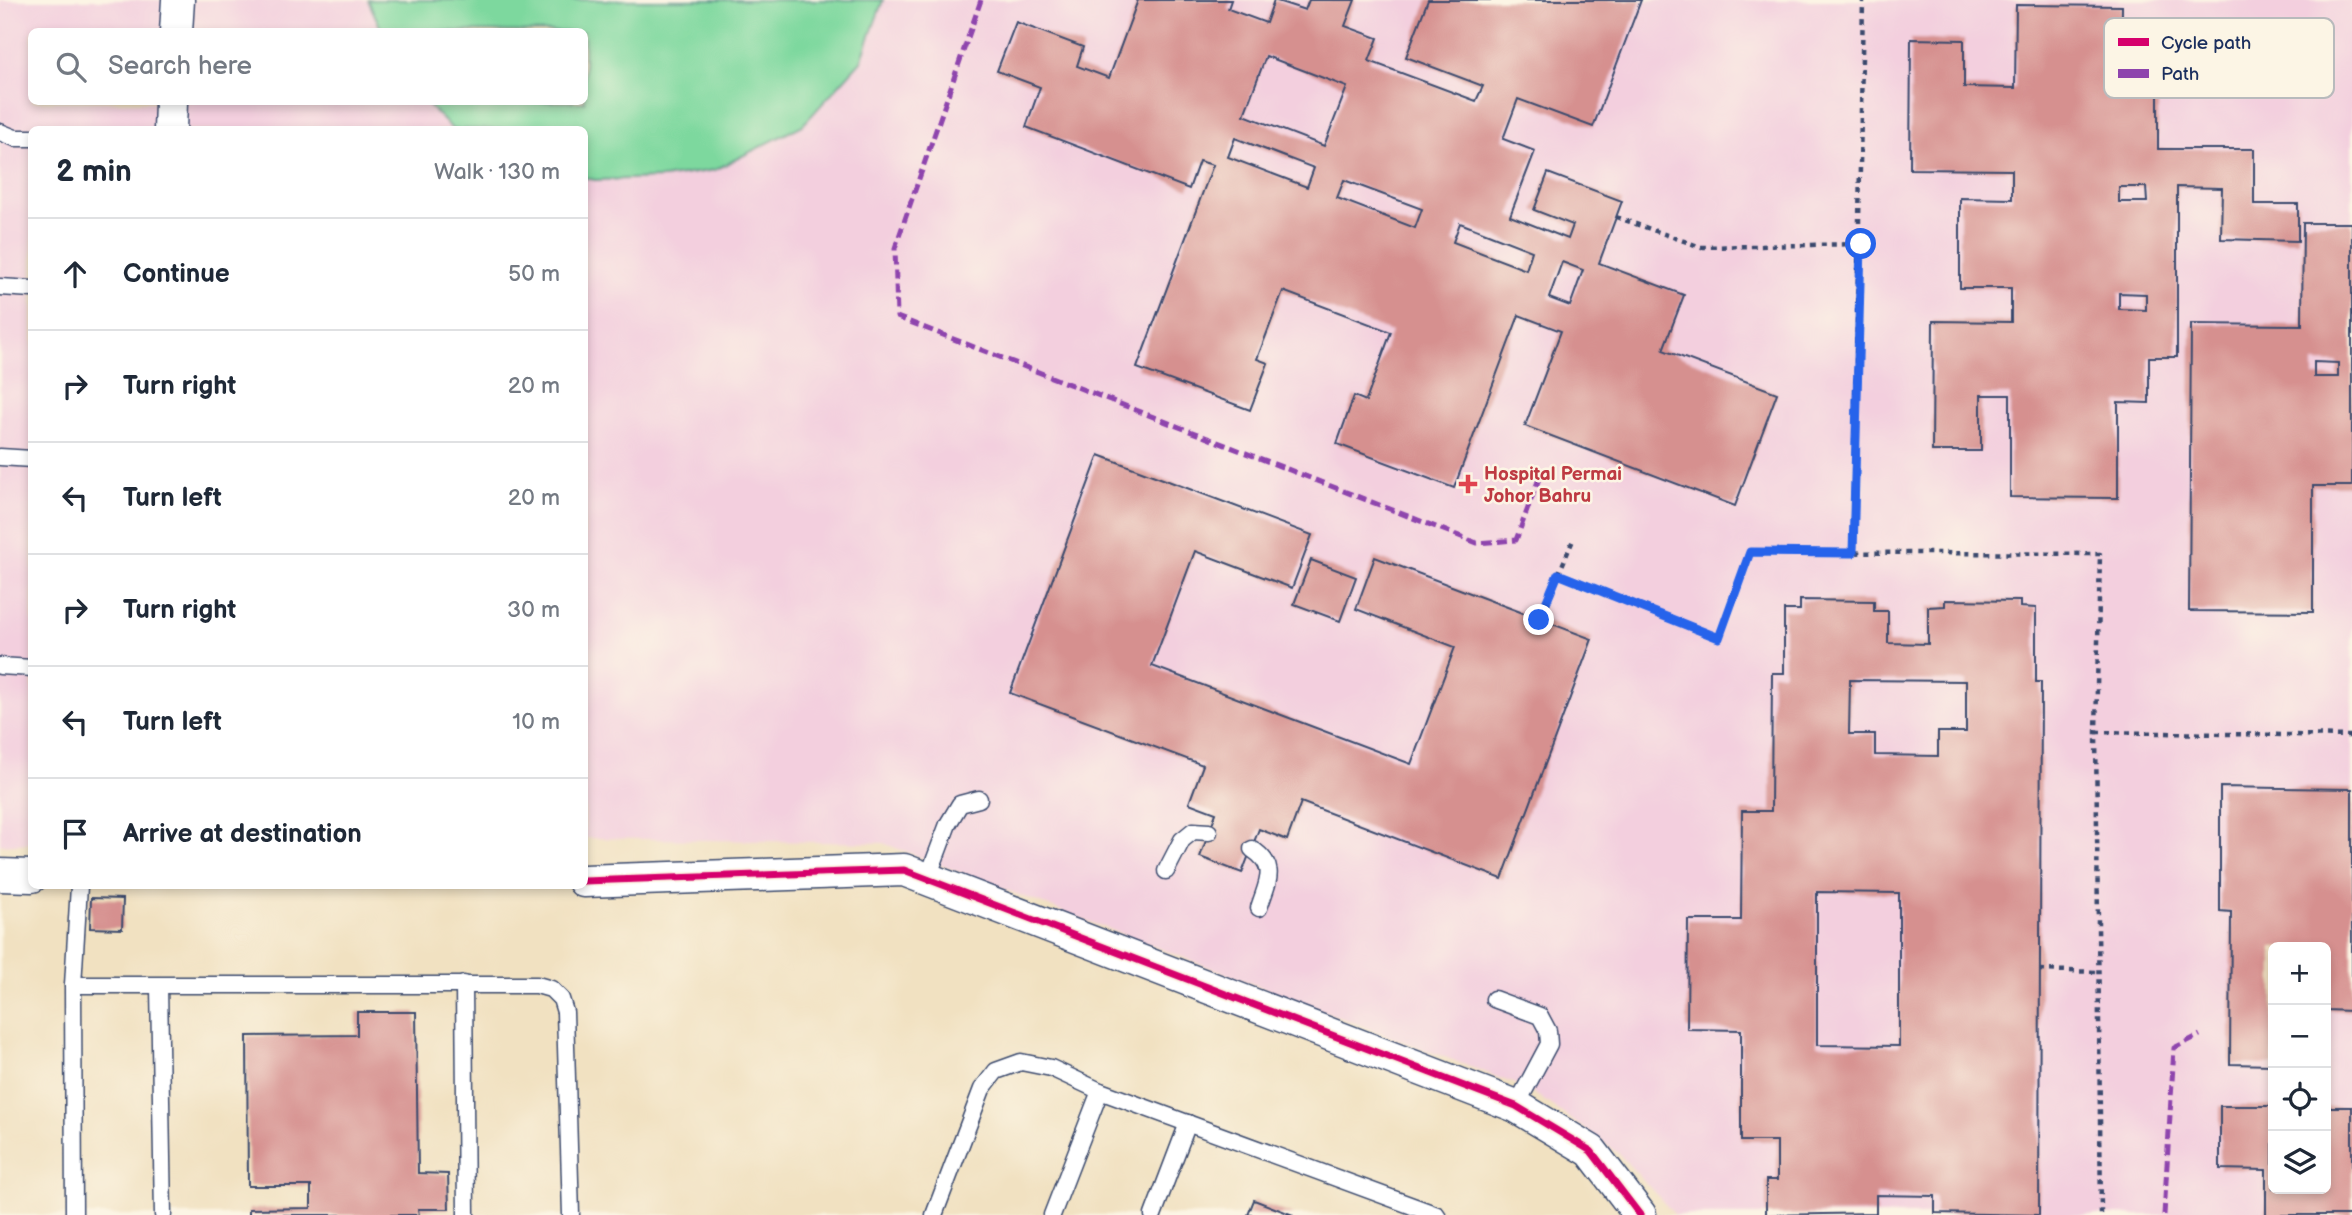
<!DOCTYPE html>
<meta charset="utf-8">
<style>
body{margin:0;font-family:"Balsamiq Sans",sans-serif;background:#f2f2f3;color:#1f2937}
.controls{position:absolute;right:21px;bottom:21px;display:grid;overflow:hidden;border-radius:10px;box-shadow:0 4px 10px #0003}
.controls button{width:63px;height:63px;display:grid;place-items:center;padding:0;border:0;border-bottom:2px solid #e0e1e3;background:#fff;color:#1f2937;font:35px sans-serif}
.stop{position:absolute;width:21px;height:21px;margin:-16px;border:5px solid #2563eb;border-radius:50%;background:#fff}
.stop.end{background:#2563eb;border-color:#fff;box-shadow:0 2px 7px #0008}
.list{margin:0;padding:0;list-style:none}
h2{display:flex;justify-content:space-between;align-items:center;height:91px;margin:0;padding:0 28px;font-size:30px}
h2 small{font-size:23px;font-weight:400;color:#747a83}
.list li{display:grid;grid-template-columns:46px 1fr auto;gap:21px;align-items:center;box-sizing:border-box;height:112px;padding:0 28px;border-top:2px solid #e0e1e3}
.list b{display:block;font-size:26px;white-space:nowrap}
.list em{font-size:23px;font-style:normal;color:#747a83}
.icon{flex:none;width:38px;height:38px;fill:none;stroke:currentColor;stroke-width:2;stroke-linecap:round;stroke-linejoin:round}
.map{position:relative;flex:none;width:2352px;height:1215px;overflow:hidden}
.search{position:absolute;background:#fff;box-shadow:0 4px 10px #0003;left:28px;top:28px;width:560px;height:77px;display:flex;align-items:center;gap:18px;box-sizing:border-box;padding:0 24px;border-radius:10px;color:#747a83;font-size:26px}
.panel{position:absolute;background:#fff;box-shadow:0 4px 10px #0003;left:28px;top:126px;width:560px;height:763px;border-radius:10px}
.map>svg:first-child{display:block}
</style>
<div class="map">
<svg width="2352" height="1215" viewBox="0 0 2352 1215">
<rect width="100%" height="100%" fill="#fcf5e5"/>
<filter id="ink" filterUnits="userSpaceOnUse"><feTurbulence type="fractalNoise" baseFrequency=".0143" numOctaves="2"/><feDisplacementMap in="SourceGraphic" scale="14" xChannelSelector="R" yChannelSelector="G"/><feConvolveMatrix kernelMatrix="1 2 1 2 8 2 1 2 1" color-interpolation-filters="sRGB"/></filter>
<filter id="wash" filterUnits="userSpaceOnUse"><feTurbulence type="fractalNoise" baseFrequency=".00686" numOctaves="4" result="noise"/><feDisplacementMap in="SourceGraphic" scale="28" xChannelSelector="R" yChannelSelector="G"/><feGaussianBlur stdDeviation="1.57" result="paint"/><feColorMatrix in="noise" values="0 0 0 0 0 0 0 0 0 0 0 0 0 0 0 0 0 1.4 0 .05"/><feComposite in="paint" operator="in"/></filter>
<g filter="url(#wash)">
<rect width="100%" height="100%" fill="#f1e1c1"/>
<path fill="#f3cfde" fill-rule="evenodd" d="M0,0h2352v1215h-677l-57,-62 -90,-64 -645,-246 -298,-5 -1,-708h-552v713l-32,2zM32,32h552v70h-552zM2273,947h53v242h-53z"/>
<path fill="#7dd89e" stroke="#4c847e" stroke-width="2" d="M368,0h515l-22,61 -58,64 -88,45 -52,8 -68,2 -10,-2 -1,-48 -132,-1 -27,-27h159v-70l-202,-1z"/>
<g id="blocks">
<g fill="#d6908f" fill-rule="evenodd">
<path d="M1138,0h93l-3,9 38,14 8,-23 31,10 4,-10h46l-10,26 33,12 -9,23 107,40 7,-15 -77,-29 22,-57h213l-48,127 -75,-28 -15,40 32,12 -25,65 58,23 5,-14 -39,-15 14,-37 74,28 -23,62 85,32 -21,55 114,43 -42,113 -210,-80 36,-95 -42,-16 -65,173 -117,-44 17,-48 12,5 25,-69 -108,-41 -26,68 11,4 -18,47 -113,-42 76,-203 -14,-4 -10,28 -163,-62 14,-40 -43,-16 19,-49 67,25 -6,19 32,12zM1266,56l81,31 -23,59 -80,-31zM1235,138l79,30 -7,19 -79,-30zM1344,180l78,29 -7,19 -78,-30zM1460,223l72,28 -6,19 -73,-28zM1562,262l21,8 -13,36 -21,-8z"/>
<path d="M2016,5l106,1 -1,83h37v60h96v55h44v37l-77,-2 1,-51 -45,-1v170h-28v46l-31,-1v96l-108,-1v-102h-29v56h-49l1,-130 78,1v-34h-51v-90l52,1v-29l-102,-1 1,-130 53,1v47l51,1zM2119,187h27l1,15h-28zM2119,293l27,1v16l-27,-1z"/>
<path d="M2303,223h49v263h-39v126l-124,-1 2,-287 111,1zM2314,362l24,1v14h-24z"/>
<path d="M1099,455l213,80 -20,53 -97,-37 -43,115 259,98 44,-117 -99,-38 19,-52 217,82 -90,240 -201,-77 -14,38 -28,-11 -17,44 -42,-16 16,-44 -27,-10 14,-38 -193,-72z"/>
<path d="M1311,560l45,17 -16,44 -46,-17z"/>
<path d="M1800,600l74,1v10h14v32l40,1v-37l17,-1v-6l75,1v6l16,1v74h5l-2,533 -104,-2v-17l-59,-1v18l-110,2v-35h11v-39h-36v-111l-54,-1 1,-109h53l1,-109h29l1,-138h12v-63h16zM1850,680l116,1v51h-28v24l-63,-1v-21h-26zM1817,892l82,1v153l-82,-1z"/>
<path d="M2220,787l132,2v222l-26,-1v-63h-53v118l-43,-1 1,-152 -11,-1z"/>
<path d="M91,898l32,1 -1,30 -32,-1z"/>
<path d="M357,1012h59l2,161 30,1 1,35h-31l1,6h-170v-6l62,-1v-22h-63l-1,-150 110,-1z"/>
<path d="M2220,1106h53v83h53v-82h26v108h-86v-45l-46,-1z"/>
<path d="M1254,1200l39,15h-45z"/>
</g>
</g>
</g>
<g filter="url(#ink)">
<use href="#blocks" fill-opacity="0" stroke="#3b4a6d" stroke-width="2"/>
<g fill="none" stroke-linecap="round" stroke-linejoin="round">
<g stroke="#3b4a6d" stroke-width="19">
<g id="lane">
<path d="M0,132l15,6h17"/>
<path d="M0,287l32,2"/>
<path d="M0,457l32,2"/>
<path d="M0,666l32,2"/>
<path d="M1252,849c27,18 15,33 7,59"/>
<path d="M1166,871l16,-31 11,-9 16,1"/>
<path d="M927,880l21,-56 12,-20 19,-5"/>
<path d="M464,984l2,231"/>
<path d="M73,985h464l14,4 10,10 4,13 6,203"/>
<path d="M159,986l4,229"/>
<path d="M1494,999l46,17 8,15 1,13 -33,62"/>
<path d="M74,1215l-1,-230 6,-99"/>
<path d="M934,1215l48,-126 14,-18 25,-9 30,6 49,23 337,124"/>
<path d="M1052,1215l48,-124"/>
<path d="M1153,1215l35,-92"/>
</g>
</g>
<g stroke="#3b4a6d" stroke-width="35">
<g id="street">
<path d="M176,32l2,-32"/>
<path d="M170,130l1,-28"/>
<path d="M0,875l32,1"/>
<path d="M584,881l320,-11 612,236 75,45 49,64"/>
</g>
</g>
<g stroke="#3b4a6d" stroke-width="4.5" stroke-dasharray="5 5" stroke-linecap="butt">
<path d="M1616,217l85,30 160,-3"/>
<path d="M1853,553l10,-553"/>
<path d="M1558,574l161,64 31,-86 350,2 -4,178 5,483"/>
<path d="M1539,620l34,-80"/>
<path d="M2096,732l256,4"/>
<path d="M2040,970l58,2"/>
</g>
<use href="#lane" stroke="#fff" stroke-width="16"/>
<use href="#street" stroke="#fff" stroke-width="32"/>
<g stroke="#8e44ad" stroke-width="5" stroke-dasharray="10 5" stroke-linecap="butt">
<path d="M981,0l-86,248 2,69 580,226 39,-3 24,-64"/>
<path d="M2164,1215l10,-167 26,-13"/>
</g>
<g stroke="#fcf5e5" stroke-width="11">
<path id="cycleway" d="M584,881l320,-11 612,236 75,45 49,64"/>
</g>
<use href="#cycleway" stroke="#d6006c" stroke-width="7"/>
</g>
</g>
<g fill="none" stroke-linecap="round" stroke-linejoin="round" filter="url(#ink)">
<path stroke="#2563eb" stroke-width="9" d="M1539,620l19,-46 161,64 31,-86 103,1 8,-309"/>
</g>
<path fill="#e0444e" stroke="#fcf5e5" stroke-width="2.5" d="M1464.5 473.5h7v7h7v7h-7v7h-7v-7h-7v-7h7z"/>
<g text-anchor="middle" stroke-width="5" stroke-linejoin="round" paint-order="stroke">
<g font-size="19" font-weight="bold" fill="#be3a42" stroke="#fcf5e5" text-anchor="start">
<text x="1484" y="480">Hospital Permai<tspan x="1484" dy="22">Johor Bahru</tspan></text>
</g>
</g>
<rect x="2104" y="18" width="230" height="80" rx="10" fill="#fcf5e5" stroke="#b8babc" stroke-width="2"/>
<rect x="2118" y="38" width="31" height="8" fill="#d6006c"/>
<rect x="2118" y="69" width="31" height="9" fill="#8e44ad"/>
<g font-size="19" fill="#1b2f5e">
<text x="2161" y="49">Cycle path</text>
<text x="2161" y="80">Path</text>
</g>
</svg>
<div class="controls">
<button>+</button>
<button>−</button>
<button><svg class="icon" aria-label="locate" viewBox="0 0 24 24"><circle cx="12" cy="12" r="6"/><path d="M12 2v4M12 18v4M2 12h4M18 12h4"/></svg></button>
<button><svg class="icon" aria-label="layers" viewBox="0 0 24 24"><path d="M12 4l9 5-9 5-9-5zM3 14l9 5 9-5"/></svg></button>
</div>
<div class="stop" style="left:1861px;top:244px"></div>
<div class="stop end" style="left:1539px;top:620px"></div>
<div class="search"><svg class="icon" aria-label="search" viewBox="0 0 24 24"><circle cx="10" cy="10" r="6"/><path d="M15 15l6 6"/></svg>Search here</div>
<section class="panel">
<h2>2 min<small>Walk · 130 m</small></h2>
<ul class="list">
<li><svg class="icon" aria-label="ahead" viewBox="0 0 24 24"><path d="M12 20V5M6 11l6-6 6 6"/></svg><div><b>Continue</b></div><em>50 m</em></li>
<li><svg class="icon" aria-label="right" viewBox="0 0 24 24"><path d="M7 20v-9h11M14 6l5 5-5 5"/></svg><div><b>Turn right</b></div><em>20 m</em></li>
<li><svg class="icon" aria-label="left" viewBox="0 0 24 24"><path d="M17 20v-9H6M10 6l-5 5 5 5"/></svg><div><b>Turn left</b></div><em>20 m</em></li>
<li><svg class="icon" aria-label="right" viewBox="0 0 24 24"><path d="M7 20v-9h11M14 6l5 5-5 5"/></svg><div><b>Turn right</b></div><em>30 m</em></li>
<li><svg class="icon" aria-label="left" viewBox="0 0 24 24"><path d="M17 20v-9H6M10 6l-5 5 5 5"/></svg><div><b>Turn left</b></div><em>10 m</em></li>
<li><svg class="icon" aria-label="arrive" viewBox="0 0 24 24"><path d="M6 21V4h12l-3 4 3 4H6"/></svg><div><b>Arrive at destination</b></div></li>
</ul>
</section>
</div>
